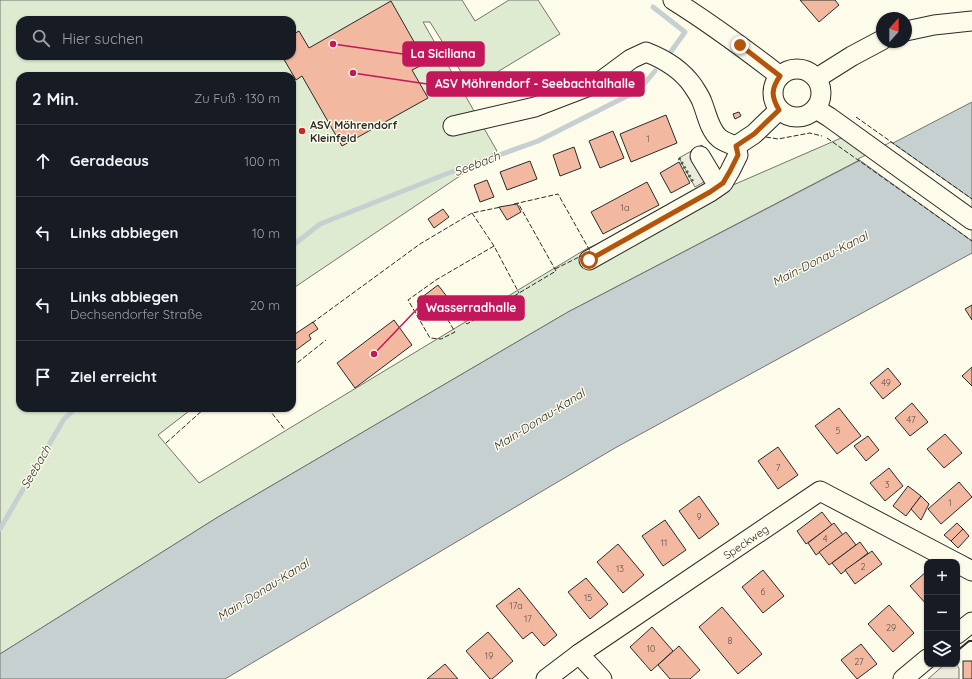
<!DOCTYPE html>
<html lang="de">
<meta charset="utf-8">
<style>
body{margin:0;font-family:Quicksand,sans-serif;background:#20242c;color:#f1f3f6}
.controls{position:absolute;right:12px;bottom:12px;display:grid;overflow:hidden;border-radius:8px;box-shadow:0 1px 3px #0004}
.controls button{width:36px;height:36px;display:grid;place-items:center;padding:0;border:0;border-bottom:1px solid #363941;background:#171b24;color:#f1f3f6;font:20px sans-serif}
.compass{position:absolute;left:876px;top:12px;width:36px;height:36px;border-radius:50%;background:#171b24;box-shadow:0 1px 3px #0004;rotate:21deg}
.stop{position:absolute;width:12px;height:12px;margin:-9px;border:3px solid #b45309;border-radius:50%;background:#fff}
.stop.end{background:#b45309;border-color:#fff;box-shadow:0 1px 4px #0008}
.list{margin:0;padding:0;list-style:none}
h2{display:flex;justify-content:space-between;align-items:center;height:52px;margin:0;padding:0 16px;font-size:17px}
h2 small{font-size:13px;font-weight:400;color:#9ea1a6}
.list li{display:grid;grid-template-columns:26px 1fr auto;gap:12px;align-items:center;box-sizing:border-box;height:72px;padding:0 16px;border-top:1px solid #363941}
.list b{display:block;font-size:15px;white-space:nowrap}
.list p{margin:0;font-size:13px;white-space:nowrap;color:#9ea1a6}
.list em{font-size:13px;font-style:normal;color:#9ea1a6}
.icon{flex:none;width:22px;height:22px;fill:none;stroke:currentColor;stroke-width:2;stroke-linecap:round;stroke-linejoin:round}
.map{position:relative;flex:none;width:972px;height:679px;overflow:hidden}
.search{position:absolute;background:#171b24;box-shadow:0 1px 3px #0004;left:16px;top:16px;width:280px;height:44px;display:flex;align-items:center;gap:10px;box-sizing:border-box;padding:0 14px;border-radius:12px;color:#9ea1a6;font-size:15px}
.panel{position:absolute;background:#171b24;box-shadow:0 1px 3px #0004;left:16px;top:72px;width:280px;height:340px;border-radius:12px}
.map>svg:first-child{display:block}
</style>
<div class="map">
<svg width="972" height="679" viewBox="0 0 972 679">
<rect width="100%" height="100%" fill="#fdfbea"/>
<path fill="#deebd1" stroke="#74746e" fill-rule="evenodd" d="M0,0h462l13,21 34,-21h29l22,34 -89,54 -41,-66h-7l74,129 -205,138v-213h-272v332h173l-35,27 41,48 387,-234 262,-114 23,19 -303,158 -350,205 -218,137zM20,20h272v36h-272z"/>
<g fill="#eceadb" stroke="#74746e">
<path d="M702,145l16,29 -23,13 -16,-29z"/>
<path d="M945,664h11l3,4v11h-31z"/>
</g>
<path fill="#c7d0d0" stroke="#74746e" d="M972,102v151l-357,195 -390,231h-225v-25l218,-137 350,-205z"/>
<path fill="#fdfbea" stroke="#74746e" d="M891,142l81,57v42l-114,-82z"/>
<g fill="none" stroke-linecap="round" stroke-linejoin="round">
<g stroke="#c7d0d0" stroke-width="5">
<path d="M653,7l32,25 -15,21"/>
<path d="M292,246l28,-22 126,-50 92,-33 101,-51 16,-19"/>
<path d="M0,529l64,-110 12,-11"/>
</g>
</g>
<g fill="#f2b8a0" stroke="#2b2b2b">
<path d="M800,0h35l4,5 -20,17z"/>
<path d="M391,1l35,62 -14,7 16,28 -86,48 -40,-70 -6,4 -14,-24h10v-21l7,-4 10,17z"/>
<path d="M739,112l2,4 -6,3 -2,-5z"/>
<path d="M666,115l11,28 -46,19 -11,-28z"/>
<path d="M613,131l11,27 -24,10 -11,-27z"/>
<path d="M574,147l7,21 -21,8 -7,-21z"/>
<path d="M530,161l7,18 -30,11 -7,-18z"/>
<path d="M679,162l11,21 -19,10 -11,-20z"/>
<path d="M487,180l7,17 -14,5 -6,-17z"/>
<path d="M647,182l12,23 -56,29 -12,-22z"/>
<path d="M517,204l4,8 -14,8 -8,-13z"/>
<path d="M443,209l6,8 -15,11 -6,-9z"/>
<path d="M438,285l10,13 -20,16 -11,-13z"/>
<path d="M972,305v15l-7,-11z"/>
<path d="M394,320l18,25 -57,43 -18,-25z"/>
<path d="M313,322l5,7 -9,6 2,4 -19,14v-17z"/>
<path d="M972,367v19l-10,-10z"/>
<path d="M888,368l13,16 -18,15 -13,-16z"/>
<path d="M912,403l16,19 -18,14 -15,-18z"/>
<path d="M839,408l22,28 -24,18 -22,-28z"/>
<path d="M945,434l17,19 -18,15 -17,-19z"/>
<path d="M868,436l11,14 -13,11 -12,-15z"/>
<path d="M778,447l20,28 -20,14 -20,-28z"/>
<path d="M889,468l14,18 -18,15 -15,-18z"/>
<path d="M959,482l13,15 -31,27 -13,-15z"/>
<path d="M908,486l13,10 -15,20 -13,-10z"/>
<path d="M699,496l20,28 -20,15 -20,-28z"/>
<path d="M921,496l8,8 -8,16 -10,-11z"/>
<path d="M822,512l10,13 -26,19 -9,-13z"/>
<path d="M665,520l21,30 -23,16 -21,-30z"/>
<path d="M834,523l9,12 -27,20 -8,-12z"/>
<path d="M957,523l6,6 -12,12 -7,-6z"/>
<path d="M963,529l6,7 -11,12 -7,-7z"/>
<path d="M846,532l10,13 -27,20 -10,-13z"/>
<path d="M860,542l8,11 -27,21 -9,-11z"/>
<path d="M618,544l26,31 -21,18 -26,-31z"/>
<path d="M872,551l10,13 -27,20 -10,-14z"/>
<path d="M763,570l21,26 -21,17 -21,-26z"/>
<path d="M927,571v34l-17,-19z"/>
<path d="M586,578l22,26 -18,15 -22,-27z"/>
<path d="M519,588l38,47 -13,11 -12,-14 -9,7 -27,-33z"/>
<path d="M889,605l25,28 -21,19 -25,-28z"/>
<path d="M722,607l40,47 -24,20 -39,-47z"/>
<path d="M652,627l21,24 -22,20 -21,-24z"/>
<path d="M488,632l25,29 -21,18h-2l-24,-28z"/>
<path d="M861,644l16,20 -20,15 -16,-19z"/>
<path d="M679,646l21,24 -10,9h-20l-12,-14z"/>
<rect x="963" y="661" width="9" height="18"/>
<path d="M445,664l13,15h-31z"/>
</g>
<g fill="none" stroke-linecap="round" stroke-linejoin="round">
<g stroke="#2b2b2b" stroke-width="21">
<g id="minor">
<path d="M673,0c37,23 72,49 107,76"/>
<path d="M906,31l28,-6 38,-4"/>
<circle cx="797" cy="93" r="24"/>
<path d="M817,78l35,-22 30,-16"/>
<path d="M816,109l13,8 143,103"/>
<path d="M453,126l82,-19 65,-25 31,-23 15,-7c18,7 36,18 47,34 3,5 7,10 9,16 5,12 7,27 17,36 5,4 11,6 17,8"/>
<path d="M736,146l18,-12 25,-24"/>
<path d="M700,156l18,30"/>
<path d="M589,260l121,-68 13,-9 7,-12 8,-16 -2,-9"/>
<path d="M957,563l15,8"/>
<path d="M957,634l15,-12"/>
<path d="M579,654l23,25"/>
<path d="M546,679l33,-25 241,-163 135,71"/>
<path d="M903,679l24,-20"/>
</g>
</g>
<use href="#minor" stroke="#fdfbea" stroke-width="19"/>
<path stroke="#34623c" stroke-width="3" stroke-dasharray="2 3" stroke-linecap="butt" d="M679,158l14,24"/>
<g stroke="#2b2b2b" stroke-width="1" stroke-dasharray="5 2" stroke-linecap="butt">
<path d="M856,117l116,82"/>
<path d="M766,137l12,2 32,-6 12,3"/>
<path d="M827,138l145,103"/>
<path d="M514,204l44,-10 32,57 -2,1"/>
<path d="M472,213l22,33 25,47"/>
<path d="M494,246l-58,34 -28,20 22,38 11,1 14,-7 -7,-12 11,-6 8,10 89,-53 -38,-68"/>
<path d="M555,269l28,-14"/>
<path d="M312,323l108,-79 52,-31 29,-6"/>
<path d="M292,367l34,-27"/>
<path d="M268,408l17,22"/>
<path d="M166,443l39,-35"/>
</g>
<path stroke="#2b2b2b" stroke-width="2" d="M957,651l12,-10h3"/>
</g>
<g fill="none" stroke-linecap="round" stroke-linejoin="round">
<path stroke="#b45309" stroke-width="5" d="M589,260l121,-68 13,-9 7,-12 8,-16 -2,-9 18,-12 25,-24c-8,-14 -8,-21 1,-34l-40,-31"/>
</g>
<circle fill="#c62828" stroke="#fdfbea" stroke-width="1.5" cx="302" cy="131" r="4"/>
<g text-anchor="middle" stroke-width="3" stroke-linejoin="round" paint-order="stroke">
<g font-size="9" fill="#5d4e48">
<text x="648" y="142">1</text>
<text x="625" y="211">1a</text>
<text x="886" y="386">49</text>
<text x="911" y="423">47</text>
<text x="838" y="434">5</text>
<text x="778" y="471">7</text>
<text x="887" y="488">3</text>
<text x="950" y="506">1</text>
<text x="699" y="520">9</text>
<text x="825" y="542">4</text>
<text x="664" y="546">11</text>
<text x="863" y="570">2</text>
<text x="620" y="572">13</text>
<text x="763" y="595">6</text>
<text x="588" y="601">15</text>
<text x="516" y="609">17a</text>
<text x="528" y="622">17</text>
<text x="891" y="631">29</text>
<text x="730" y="644">8</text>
<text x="651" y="652">10</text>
<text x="489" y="659">19</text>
<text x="859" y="665">27</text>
</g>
<g font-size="11" font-weight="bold" fill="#2b2b2b" stroke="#fdfbea" text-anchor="start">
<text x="310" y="129">ASV Möhrendorf<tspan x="310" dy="13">Kleinfeld</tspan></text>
</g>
<g font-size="11" fill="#2b2b2b" stroke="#fdfbea">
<text transform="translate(746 542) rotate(-34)" y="4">Speckweg</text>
</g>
<g font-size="12" font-style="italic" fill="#2b2b2b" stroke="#fdfbea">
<text transform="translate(477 164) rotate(-21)" y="4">Seebach</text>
<text transform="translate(820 259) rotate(-27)" y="4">Main-Donau-Kanal</text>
<text transform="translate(539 420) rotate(-32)" y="4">Main-Donau-Kanal</text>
<text transform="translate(36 467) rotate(-60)" y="4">Seebach</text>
<text transform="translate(263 590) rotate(-32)" y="4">Main-Donau-Kanal</text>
</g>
</g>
<path fill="none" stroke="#c2185b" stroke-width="1.5" d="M333 44L403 54M353 73L427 84M374 354L418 308"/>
<g fill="#c2185b" stroke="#fdfbea" stroke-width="1.5">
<circle cx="333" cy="44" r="4"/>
<circle cx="353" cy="73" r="4"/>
<circle cx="374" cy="354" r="4"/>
</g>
<g fill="#c2185b" stroke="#c2185b" stroke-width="1.5">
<rect x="403" y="42" width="81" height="24" rx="4"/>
<rect x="427" y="72" width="217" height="24" rx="4"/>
<rect x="418" y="296" width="106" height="24" rx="4"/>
</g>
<g font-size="12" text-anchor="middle" font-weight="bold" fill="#fff">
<text x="443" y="58">La Siciliana</text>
<text x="535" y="88">ASV Möhrendorf - Seebachtalhalle</text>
<text x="471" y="312">Wasserradhalle</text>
</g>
</svg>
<div class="controls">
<button>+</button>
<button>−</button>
<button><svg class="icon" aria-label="layers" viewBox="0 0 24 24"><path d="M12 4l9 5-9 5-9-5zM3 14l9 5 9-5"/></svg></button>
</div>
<svg class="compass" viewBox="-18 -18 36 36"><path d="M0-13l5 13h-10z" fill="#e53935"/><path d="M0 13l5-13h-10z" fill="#9ea1a6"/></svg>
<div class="stop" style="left:589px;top:260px"></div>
<div class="stop end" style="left:740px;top:45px"></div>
<div class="search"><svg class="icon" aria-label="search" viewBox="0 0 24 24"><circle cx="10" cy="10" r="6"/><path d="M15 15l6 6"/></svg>Hier suchen</div>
<section class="panel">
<h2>2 Min.<small>Zu Fuß · 130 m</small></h2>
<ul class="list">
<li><svg class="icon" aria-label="ahead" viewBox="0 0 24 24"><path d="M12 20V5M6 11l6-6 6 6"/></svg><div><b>Geradeaus</b></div><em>100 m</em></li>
<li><svg class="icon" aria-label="left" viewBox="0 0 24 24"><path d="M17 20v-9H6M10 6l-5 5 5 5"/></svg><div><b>Links abbiegen</b></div><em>10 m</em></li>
<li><svg class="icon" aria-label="left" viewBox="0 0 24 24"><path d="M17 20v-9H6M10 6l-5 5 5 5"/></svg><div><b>Links abbiegen</b><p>Dechsendorfer Straße</p></div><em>20 m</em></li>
<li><svg class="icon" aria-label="arrive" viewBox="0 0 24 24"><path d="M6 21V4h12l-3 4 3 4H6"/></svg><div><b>Ziel erreicht</b></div></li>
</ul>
</section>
</div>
